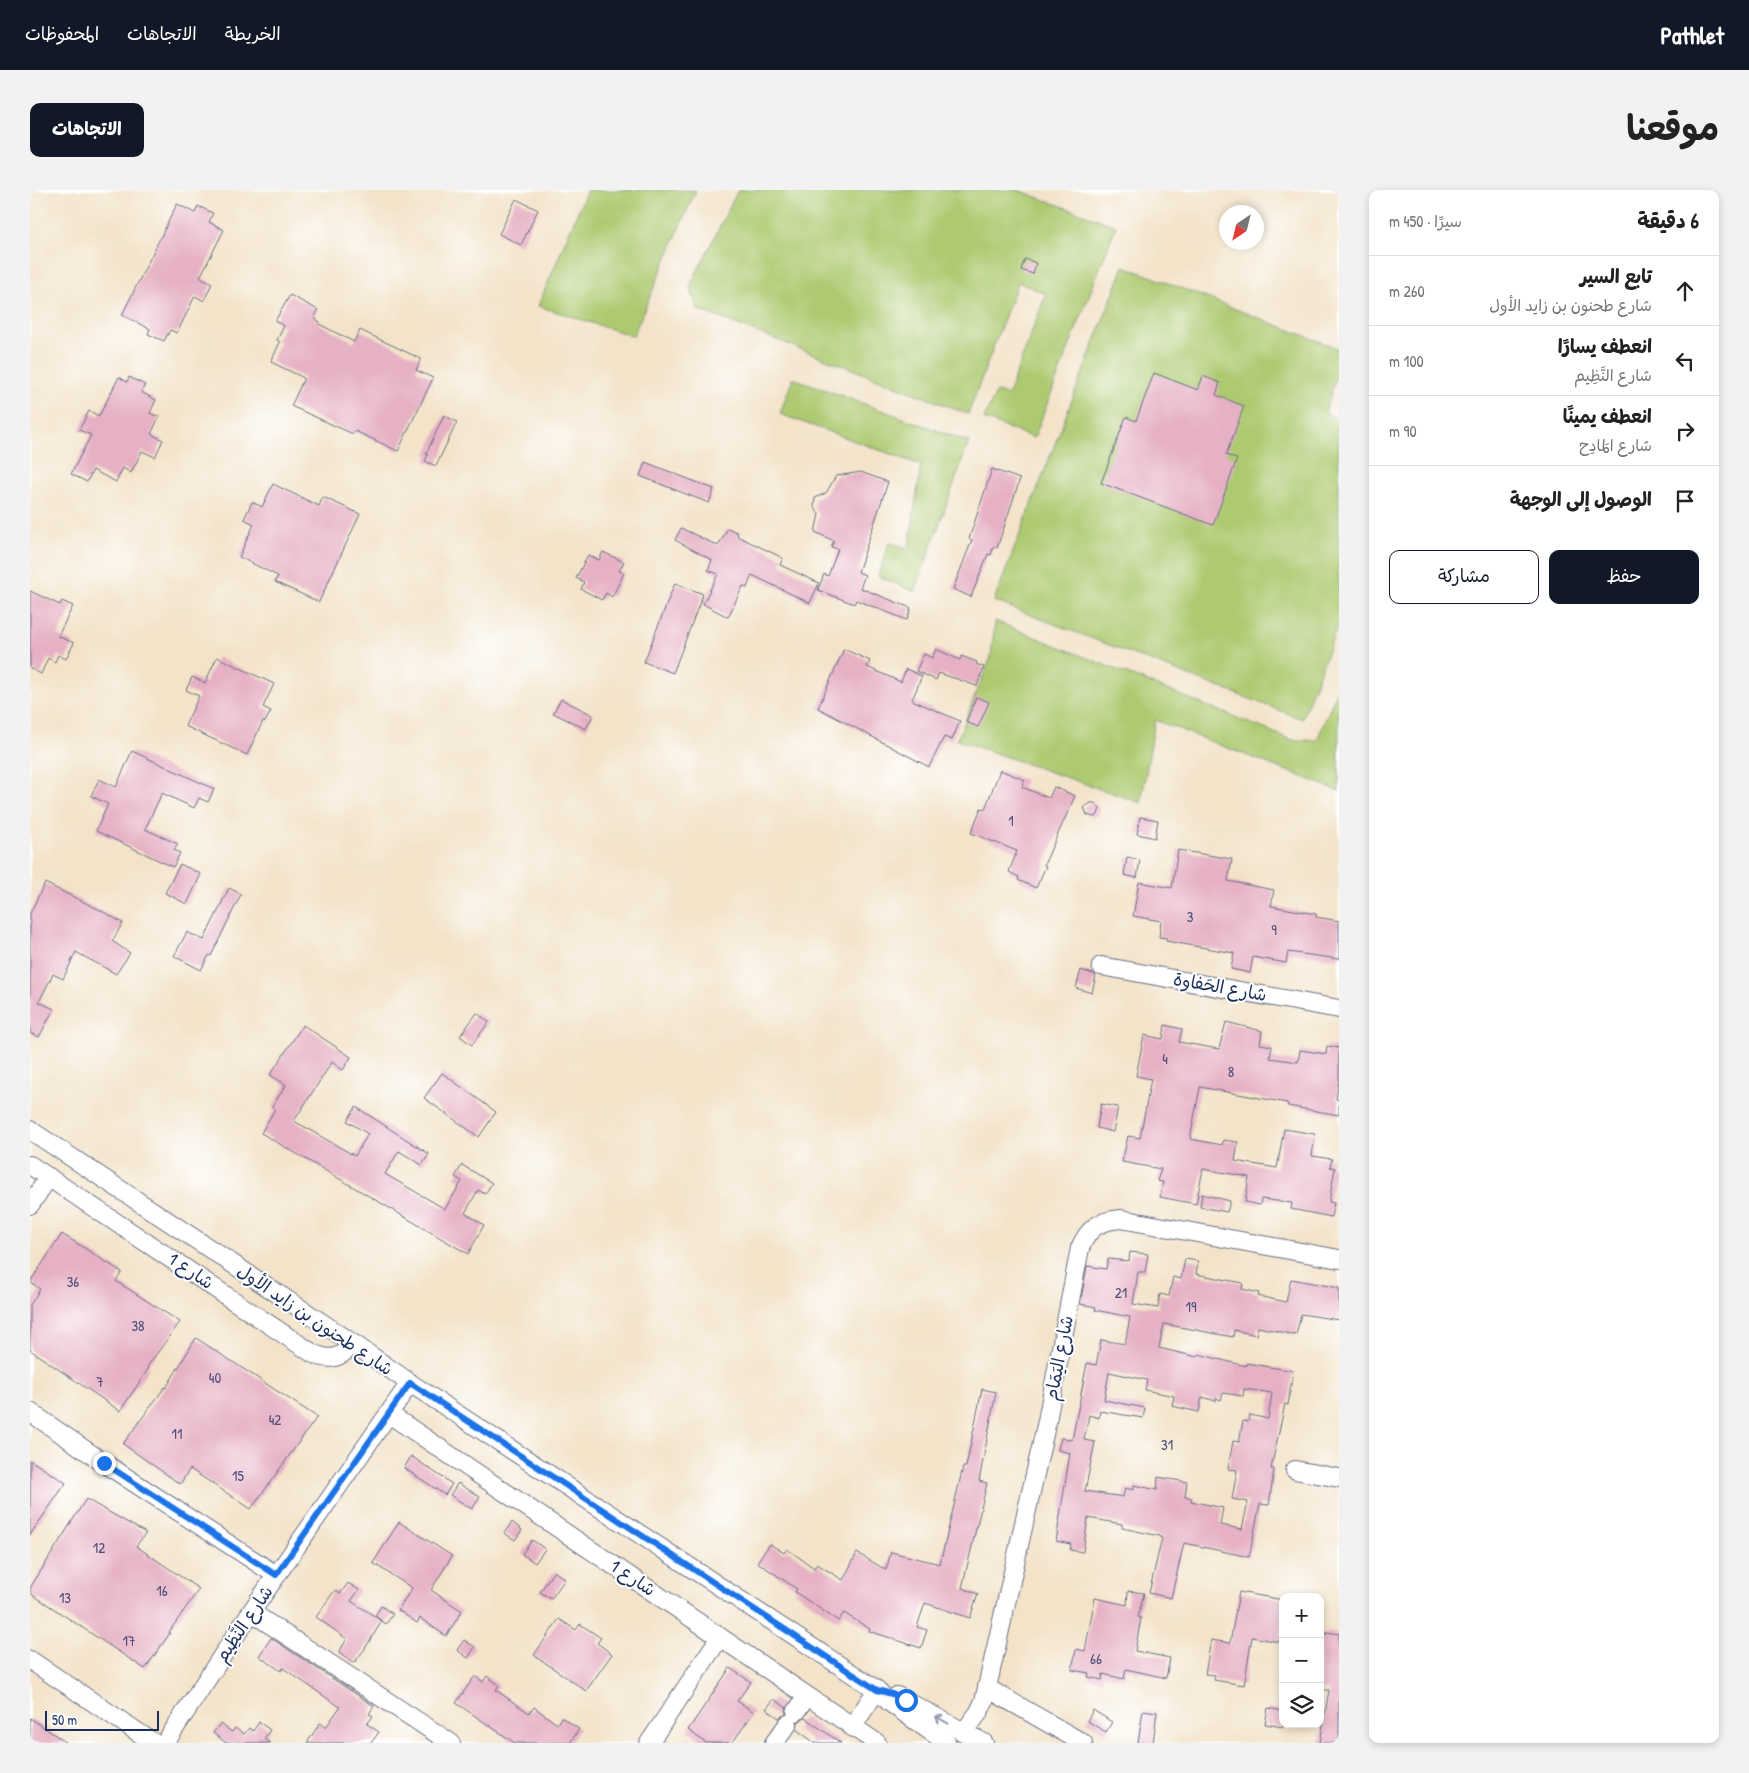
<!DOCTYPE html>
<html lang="ar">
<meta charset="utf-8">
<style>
body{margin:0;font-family:"Patrick Hand","Playpen Sans Arabic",sans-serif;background:#f2f2f2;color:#222;direction:rtl}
.controls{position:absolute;right:15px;bottom:15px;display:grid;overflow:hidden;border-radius:10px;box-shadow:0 2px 8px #0003}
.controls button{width:45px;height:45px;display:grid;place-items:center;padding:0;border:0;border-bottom:1px solid #e0e0e0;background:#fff;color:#222;font:25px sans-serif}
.compass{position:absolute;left:1189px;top:15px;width:45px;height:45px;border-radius:50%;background:#fff;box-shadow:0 2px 8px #0003;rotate:215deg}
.scale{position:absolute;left:15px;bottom:12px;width:114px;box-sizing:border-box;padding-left:5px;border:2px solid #1b2f5e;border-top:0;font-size:14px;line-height:18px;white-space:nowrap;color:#1b2f5e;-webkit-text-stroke:4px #fff;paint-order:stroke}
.stop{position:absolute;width:15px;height:15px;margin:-11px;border:4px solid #1a73e8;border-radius:50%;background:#fff}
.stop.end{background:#1a73e8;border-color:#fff;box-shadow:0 1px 5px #0008}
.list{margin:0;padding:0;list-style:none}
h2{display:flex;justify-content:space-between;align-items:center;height:65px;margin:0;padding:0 20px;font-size:21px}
h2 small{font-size:16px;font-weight:400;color:#767676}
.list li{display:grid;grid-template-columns:32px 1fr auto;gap:15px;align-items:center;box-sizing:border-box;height:70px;padding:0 20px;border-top:1px solid #e0e0e0}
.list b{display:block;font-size:19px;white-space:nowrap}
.list p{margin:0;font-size:16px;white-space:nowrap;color:#767676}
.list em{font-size:16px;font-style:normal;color:#767676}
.actions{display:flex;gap:10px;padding:15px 20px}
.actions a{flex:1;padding:11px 0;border:1px solid #111827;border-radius:10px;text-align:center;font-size:18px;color:#111827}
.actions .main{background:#111827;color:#fff}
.icon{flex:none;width:28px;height:28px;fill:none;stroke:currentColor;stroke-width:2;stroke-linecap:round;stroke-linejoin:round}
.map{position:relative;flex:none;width:1309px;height:1553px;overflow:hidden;direction:ltr;border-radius:10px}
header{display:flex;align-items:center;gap:30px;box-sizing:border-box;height:70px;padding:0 25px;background:#111827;color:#fff}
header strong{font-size:24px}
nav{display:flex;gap:28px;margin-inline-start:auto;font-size:18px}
.intro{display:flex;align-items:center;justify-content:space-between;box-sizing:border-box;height:120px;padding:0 30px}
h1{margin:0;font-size:35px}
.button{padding:12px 22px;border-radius:10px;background:#111827;color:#fff;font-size:18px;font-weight:700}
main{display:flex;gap:30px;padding:0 30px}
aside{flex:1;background:#fff;border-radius:10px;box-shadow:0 2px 8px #0003}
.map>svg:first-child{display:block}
</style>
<header>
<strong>Pathlet</strong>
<nav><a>الخريطة</a><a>الاتجاهات</a><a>المحفوظات</a></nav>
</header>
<div class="intro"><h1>موقعنا</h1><a class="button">الاتجاهات</a></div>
<main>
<aside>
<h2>6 دقيقة<small>سيرًا · 450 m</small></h2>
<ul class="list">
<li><svg class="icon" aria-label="ahead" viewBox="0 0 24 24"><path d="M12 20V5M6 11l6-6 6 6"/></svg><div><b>تابع السير</b><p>شارع طحنون بن زايد الأول</p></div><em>260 m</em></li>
<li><svg class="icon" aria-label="left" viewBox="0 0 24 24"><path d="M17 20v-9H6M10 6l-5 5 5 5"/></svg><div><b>انعطف يسارًا</b><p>شارع النَّظِيم</p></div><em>100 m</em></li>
<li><svg class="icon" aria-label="right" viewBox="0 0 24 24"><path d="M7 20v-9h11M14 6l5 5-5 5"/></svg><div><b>انعطف يمينًا</b><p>شارع المَادِح</p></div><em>90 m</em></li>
<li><svg class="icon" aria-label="arrive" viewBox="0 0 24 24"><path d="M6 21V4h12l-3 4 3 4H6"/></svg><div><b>الوصول إلى الوجهة</b></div></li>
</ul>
<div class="actions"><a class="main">حفظ</a><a>مشاركة</a></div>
</aside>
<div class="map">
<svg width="1309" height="1553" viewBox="0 0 1309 1553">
<rect width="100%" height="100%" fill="#fff"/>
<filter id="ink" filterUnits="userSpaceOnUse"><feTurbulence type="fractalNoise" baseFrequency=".02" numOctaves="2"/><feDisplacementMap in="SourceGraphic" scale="10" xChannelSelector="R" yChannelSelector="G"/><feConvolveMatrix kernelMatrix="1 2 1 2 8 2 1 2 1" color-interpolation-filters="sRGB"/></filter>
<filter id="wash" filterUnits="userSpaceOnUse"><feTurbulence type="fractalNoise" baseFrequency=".0096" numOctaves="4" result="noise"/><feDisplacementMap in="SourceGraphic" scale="20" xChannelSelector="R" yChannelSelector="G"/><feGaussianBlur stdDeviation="1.12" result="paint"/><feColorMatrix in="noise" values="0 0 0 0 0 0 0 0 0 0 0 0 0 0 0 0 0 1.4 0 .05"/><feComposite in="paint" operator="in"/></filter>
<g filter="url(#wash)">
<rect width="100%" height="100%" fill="#f3e3c9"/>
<g fill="#adca71" stroke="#647c68">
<path d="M557,0h109l-63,146 -95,-30z"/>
<path d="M708,0h280l98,36 -82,212 -50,-19 12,-27 12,3 38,-101 -28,-12 -50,132 -271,-105 -7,-23z"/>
<path d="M1094,76l215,83v19l-14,45 14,6v203l-37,97 -308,-118z"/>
<path d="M763,188l176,64 -54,150 -37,-16 11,-33 20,5 12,-83 -141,-51z"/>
<path d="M965,431l297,119h25l22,-54v105l-184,-71 -14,83 -184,-63 34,-83z"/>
</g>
<g id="blocks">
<g fill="#e6b0c5" fill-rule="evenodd">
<path d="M486,9l22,11 -17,35 -22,-11z"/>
<path d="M147,14l18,9 3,-7 15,7 -4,9 15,8 -24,47 12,6 -8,18 -9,-5 -18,37 -7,-3 -6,11 -16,-7 2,-5 -28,-14z"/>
<path d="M995,69l11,4 -3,11 -12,-4z"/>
<path d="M260,105l28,15 -4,8 6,4 -1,2 35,18 6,-12 61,29 -5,11 17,8 -35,73 -43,-20 -2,3 -62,-28 13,-28 -33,-16 9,-20 -3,-2 7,-14 -9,-5z"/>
<path d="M1124,183l44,17 5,-14 17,7 -4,12 28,11 -18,49 11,4 -24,66 -112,-42 25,-66 10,4z"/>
<path d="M89,187l8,5 2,-5 16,8 -4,7 15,8 -6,13 9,4 -8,17 12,6 -8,17 -13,-6 -11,22 -8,-5 -7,14 -23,-12 -6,12 -16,-8 20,-39 -12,-5 10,-19 10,5z"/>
<path d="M414,225l13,7 -21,44 -11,-5 3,-6 -2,-1z"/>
<path d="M615,272l69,27 -5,14 -69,-27z"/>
<path d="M962,279l28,10 -23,69 -4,-1 -2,8 -3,-1 -17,43 -18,-8 19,-49 -3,-1z"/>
<path d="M831,282l27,10 -30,90 7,3 -5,13 51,20 -4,12 -51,-20 -2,4 -36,-14 6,-16 4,2 10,-27 -7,-2 3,-6 -19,-9 4,-18 -5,-7 1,-9 11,-5 10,-17z"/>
<path d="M243,294l46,22 4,-9 37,17 -41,88 -44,-20 3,-6 -39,-19 15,-33 -10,-5 8,-17 10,5z"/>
<path d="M651,338l37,18 10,-18 10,5 -1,3 46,22 -3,7 39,18 -9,20 -58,-28 -5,13 -4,-2 -15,31 -25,-13 15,-30 -10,-4 4,-10 -37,-20z"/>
<path d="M573,362l21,10 -5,9 5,2 -12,24 -6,-4 -4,7 -21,-11 3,-7 -8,-4 12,-23 11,5z"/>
<path d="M645,393l28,11 -30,79 -29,-11z"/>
<path d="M0,401l30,14 2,-4 11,5 -15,30 16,7 -8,16 -8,-4 -3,7 -7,-4 -7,16 -11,-6z"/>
<path d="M814,459l26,12 -3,6 34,15 5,-13 16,7 -10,24 48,21 -8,19 -8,-3 -15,30 -111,-59z"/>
<path d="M906,459l24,11 1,-4 16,6 -1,2 8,3 -7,19 -38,-13 -3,7 -20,-9 8,-17 8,4z"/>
<path d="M187,467l57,27 -11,23 8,4 -6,11 -2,-1 -16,34 -62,-29 14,-30 -13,-6 6,-13 13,6z"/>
<path d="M946,507l13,5 -11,25 -12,-5z"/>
<path d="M531,509l32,16 -7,14 -33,-16z"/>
<path d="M102,561l82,38 -6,13 -9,-4 -5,10 -32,-15 -17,36 33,15 -4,6 6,3 -7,14 -77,-36 12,-27 -17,-8 8,-17 17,8z"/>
<path d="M970,580l25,10 -3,7 27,11 5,-11 21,9 -31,69 2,1 -10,22 -18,-8 1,-3 -10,-5 8,-21 -46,-18 10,-25 4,1z"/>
<path d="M1061,613h4l5,6 -3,7 -3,1 -7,-2 -3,-8z"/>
<path d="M1110,627l18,3 -3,18 -18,-4z"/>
<path d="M1148,660l54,9 -4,22 46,9 -3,16 45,8v3l23,4v38l-51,-7 -2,11 -33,-6 -3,16 -19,-4 3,-16 -68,-12 1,-3 -8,-1 2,-16 -28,-5 6,-34 33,6z"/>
<path d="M1097,667l13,3 -3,18 -13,-3z"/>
<path d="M150,674l21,10 -14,30 -22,-11z"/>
<path d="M15,693l57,28 21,12 -11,18 18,12 -14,21 -40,-22 -13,27 -10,-5 -14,28 15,7 -15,28 -9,-4v-120z"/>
<path d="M199,698l12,6 -30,62 -2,-1 -8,15 -27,-14 13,-24 17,8z"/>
<path d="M1051,780l15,5 -4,18 -16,-5z"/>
<path d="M447,823l12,9 -17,23 -12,-9z"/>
<path d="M1196,832l36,9 -2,13 12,2 -2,12 28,4 2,-12 26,4 1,-8 12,2v33l-3,18 3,1v15l-51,-9 -1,-3 -87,-16 -10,52 32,6 1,-5 15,2 -3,19 42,7 7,-39 31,5 -3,22 20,3 -2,8 5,1 -6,34 5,1 -3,14 -40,-8 1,-6 -31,-4 -1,6 -15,-3 4,-25 -46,-8 -7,35 -36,-7 3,-15 -6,-1 4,-12 -39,-7 6,-26 12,2 11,-59 -15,-3 8,-41 19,4 2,-14 17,4 -3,13 40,7z"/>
<path d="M273,835l48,32 -8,13 -11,-8 -38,59 61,35 13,-22 -21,-13 9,-14 73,47 -7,11 -23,-14 -14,23 60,35 17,-28 -7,-4 7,-12 30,18 -7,11 -7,-4 -13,23 19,12 -16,29 -207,-121 14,-24 -3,-2 14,-22 -16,-10z"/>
<path d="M412,883l54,39 -17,25 -55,-39z"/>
<path d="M1071,914l17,3 -5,25 -16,-4z"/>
<path d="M1172,1004l28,7 -3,11 -27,-5z"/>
<path d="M32,1044l60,38 -6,9 64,41 -33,45 2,1 -29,43 -90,-61v-45l10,-16 -10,-7z"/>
<path d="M1100,1062l18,2 -3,18h-7l-5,32 25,4 2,-14 9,2 4,-19 8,2 4,-20 13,2 -2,13 47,9 -1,6 17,4 -1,3 28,6 5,-23 48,9v32l-38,-6 -5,21 -38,-8 -2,8 -22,-5 -1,7 -69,-13 -5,24 38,9 1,-3 48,12 1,-3 46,8 -5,34 -3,-1 -14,65h3l-5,36 -9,-1 -11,53 -65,-14 -13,55 -22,-5 13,-55 -2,-1v-1l-38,-8v-4l-34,-6 -5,34 -13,-2 1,-6 -15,-3 14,-88 -12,-3 3,-12 11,2 15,-77 9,2 5,-25 24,4 5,-27 -35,-7 1,-3 -16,-3 7,-38 19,3 2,-10 21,2zM1079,1182l38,8 -2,10 29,6 -2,10 27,6 3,-15 14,4v-3l5,2 2,-7 20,3 1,-7 28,4 -4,26 -18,-4 -2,7 -5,-1 -4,21 -6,-1 -5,28 9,1 -5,29 16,3 -6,27 -22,-4 3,-17 -32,-7 1,-3 -7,-1 2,-15 -29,-5 -1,13 -23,-5v5l-9,-2 -2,9 -38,-6 10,-49 -11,-2 5,-25 10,3 1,-7 43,7 2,-10 -41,-8z"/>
<path d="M166,1148l121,79 -66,92 -61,-40 -10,15 -57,-40 42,-57 1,1z"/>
<path d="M952,1199l14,3 -17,89 8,2 -25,105 16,6 -8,24 -45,-15 -8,24 10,3 -6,18 -52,-17 1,-2 -26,-16 -6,8 -43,-29 2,-3 -40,-27 13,-18 14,9 3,-4 27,19 3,-4 26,16 14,-27 29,17 5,-18 49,12 23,-97h3z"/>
<path d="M381,1266l41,28 -7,11 -41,-27z"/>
<path d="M0,1270l36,23 -36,52z"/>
<path d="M428,1293l22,14 -8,12 -22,-14z"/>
<path d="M56,1309l60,34 -10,13 63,43 -30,43 1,1 -25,36 -115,-76v-5z"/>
<path d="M369,1332l53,34 -21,34 31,21 -16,25 -26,-18 -3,5 -19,-13 14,-22 -39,-25z"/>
<path d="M482,1332l10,8 -7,10 -11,-7z"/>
<path d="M502,1350l13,9 -10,14 -13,-9z"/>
<path d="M524,1381l11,8 -14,20 -11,-7z"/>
<path d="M318,1393l11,7 -8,11 31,20 -18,29 -10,13 -15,-11 8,-13 -31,-22 19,-27 5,4z"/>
<path d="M1098,1401l16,2 -6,24 3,1 -6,33 35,7 -4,20 -40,-9 -2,10 -21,-5 -1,6 -14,-3 1,-4 -17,-3 4,-21 9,2 10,-53 32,7z"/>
<path d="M1209,1402l44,8v22l-4,20 -27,-5 -8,48 -30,-5 1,-5 -10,-1 6,-34 19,3z"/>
<path d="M351,1416l12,8 -7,10 -11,-8z"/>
<path d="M529,1429l17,11 4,-6 21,14 -4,5 15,11 -26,37 -52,-36z"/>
<path d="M1297,1442l12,2v109h-19l9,-53h-9v-57l7,1z"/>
<path d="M241,1448l103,68 -5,8 4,2 -6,8 12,8 -8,11h-64l13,-20 6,4 14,-20 -57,-39 -2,3 -22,-15z"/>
<path d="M434,1450l11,7 -7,11 -11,-8z"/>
<path d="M700,1478l21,14 -14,19 17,11 -22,31h-26l-18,-13z"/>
<path d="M445,1486l8,6 4,-6 12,9 -3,5 33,23 5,-6 23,17 4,-7 18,12 -9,14h-55l-59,-40z"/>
<path d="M744,1509l13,9 -1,6 -7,4 -13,-9z"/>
<path d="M1238,1518l15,3v16l-18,-3z"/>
<path d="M1063,1520l19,12 -6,10 -19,-11z"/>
<path d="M1113,1520l14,2 -4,31h-15z"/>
<path d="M0,1528l37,25h-37z"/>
<path d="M775,1528l13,9 23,16h-26l-18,-13 1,-8z"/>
<path d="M229,1532l11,8 -6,9 6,4h-45v-1l-12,-9 7,-9 12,8 3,-4 9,6 5,-6 4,3z"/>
</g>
</g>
</g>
<g filter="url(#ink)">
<use href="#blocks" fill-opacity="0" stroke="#676e83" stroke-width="1"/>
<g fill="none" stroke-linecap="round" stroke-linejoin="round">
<g stroke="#676e83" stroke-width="20">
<g id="minor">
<path d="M1071,776l238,43"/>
<path d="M0,940l324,214 56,39 467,307 12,12 58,41"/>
<path d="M0,975l282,188c19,9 28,5 42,-9"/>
<path d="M0,1015l19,-28"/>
<path d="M0,1222l74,51 172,112"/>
<path d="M359,1224l488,329"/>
<path d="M1265,1280l44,8"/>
<path d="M221,1422l200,131"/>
<path d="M0,1470l124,83"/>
<path d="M957,1498l96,55"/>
<path d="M867,1506l87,47"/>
<path d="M766,1522l11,-16"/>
<path d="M822,1537l25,-37"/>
<path d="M934,1542l15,-20 5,-11 63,-280 33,-173c9,-21 19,-27 41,-29l218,40"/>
<path d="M135,1553l86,-131 159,-229"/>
<path d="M619,1553l71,-106"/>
<path d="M744,1553l14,-19"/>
</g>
</g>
<use href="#minor" stroke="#fff" stroke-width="18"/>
</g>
<defs><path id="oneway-shaft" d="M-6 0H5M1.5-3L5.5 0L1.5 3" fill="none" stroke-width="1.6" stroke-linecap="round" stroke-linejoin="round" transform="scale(1.25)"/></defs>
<use stroke="#8d97ae" href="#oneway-shaft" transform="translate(912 1530) rotate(-151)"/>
</g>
<g fill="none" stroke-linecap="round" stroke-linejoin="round" filter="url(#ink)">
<path stroke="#1a73e8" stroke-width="6" d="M74,1273l172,112 134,-192 467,307 15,4 14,6"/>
</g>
<g text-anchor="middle" stroke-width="4" stroke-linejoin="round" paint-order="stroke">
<g font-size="15" fill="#4e4f78">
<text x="981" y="636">1</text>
<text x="1160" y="732">3</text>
<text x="1244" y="745">9</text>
<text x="1135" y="874">4</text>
<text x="1201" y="887">8</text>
<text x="43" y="1097">36</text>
<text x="1091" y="1108">21</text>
<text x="1161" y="1122">19</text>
<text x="108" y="1141">38</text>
<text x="185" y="1193">40</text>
<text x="70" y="1197">7</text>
<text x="245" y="1235">42</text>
<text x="147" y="1249">11</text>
<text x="1137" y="1260">31</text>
<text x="208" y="1291">15</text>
<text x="69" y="1363">12</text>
<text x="132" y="1406">16</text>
<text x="35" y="1413">13</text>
<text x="99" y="1456">17</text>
<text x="1066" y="1474">66</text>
</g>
<g font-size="18" fill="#1b2f5e" stroke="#fff">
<text transform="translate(1190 797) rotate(10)" y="6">شارع الحَفاوة</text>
<text transform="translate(161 1081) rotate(34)" y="6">شارع 1</text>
<text transform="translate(285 1130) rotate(34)" y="6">شارع طحنون بن زايد الأول</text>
<text transform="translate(1029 1168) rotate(-79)" y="6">شارع اليَمَام</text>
<text transform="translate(603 1388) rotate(34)" y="6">شارع 1</text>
<text transform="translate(214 1434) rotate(-56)" y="6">شارع النَّظِيم</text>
</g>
</g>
</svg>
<div class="controls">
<button>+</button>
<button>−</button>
<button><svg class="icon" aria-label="layers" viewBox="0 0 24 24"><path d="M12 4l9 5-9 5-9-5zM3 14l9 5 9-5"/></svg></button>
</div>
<svg class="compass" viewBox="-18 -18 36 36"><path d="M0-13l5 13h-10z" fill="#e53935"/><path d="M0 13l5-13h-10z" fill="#767676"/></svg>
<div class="scale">50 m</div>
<div class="stop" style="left:876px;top:1510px"></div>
<div class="stop end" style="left:74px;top:1273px"></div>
</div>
</main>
